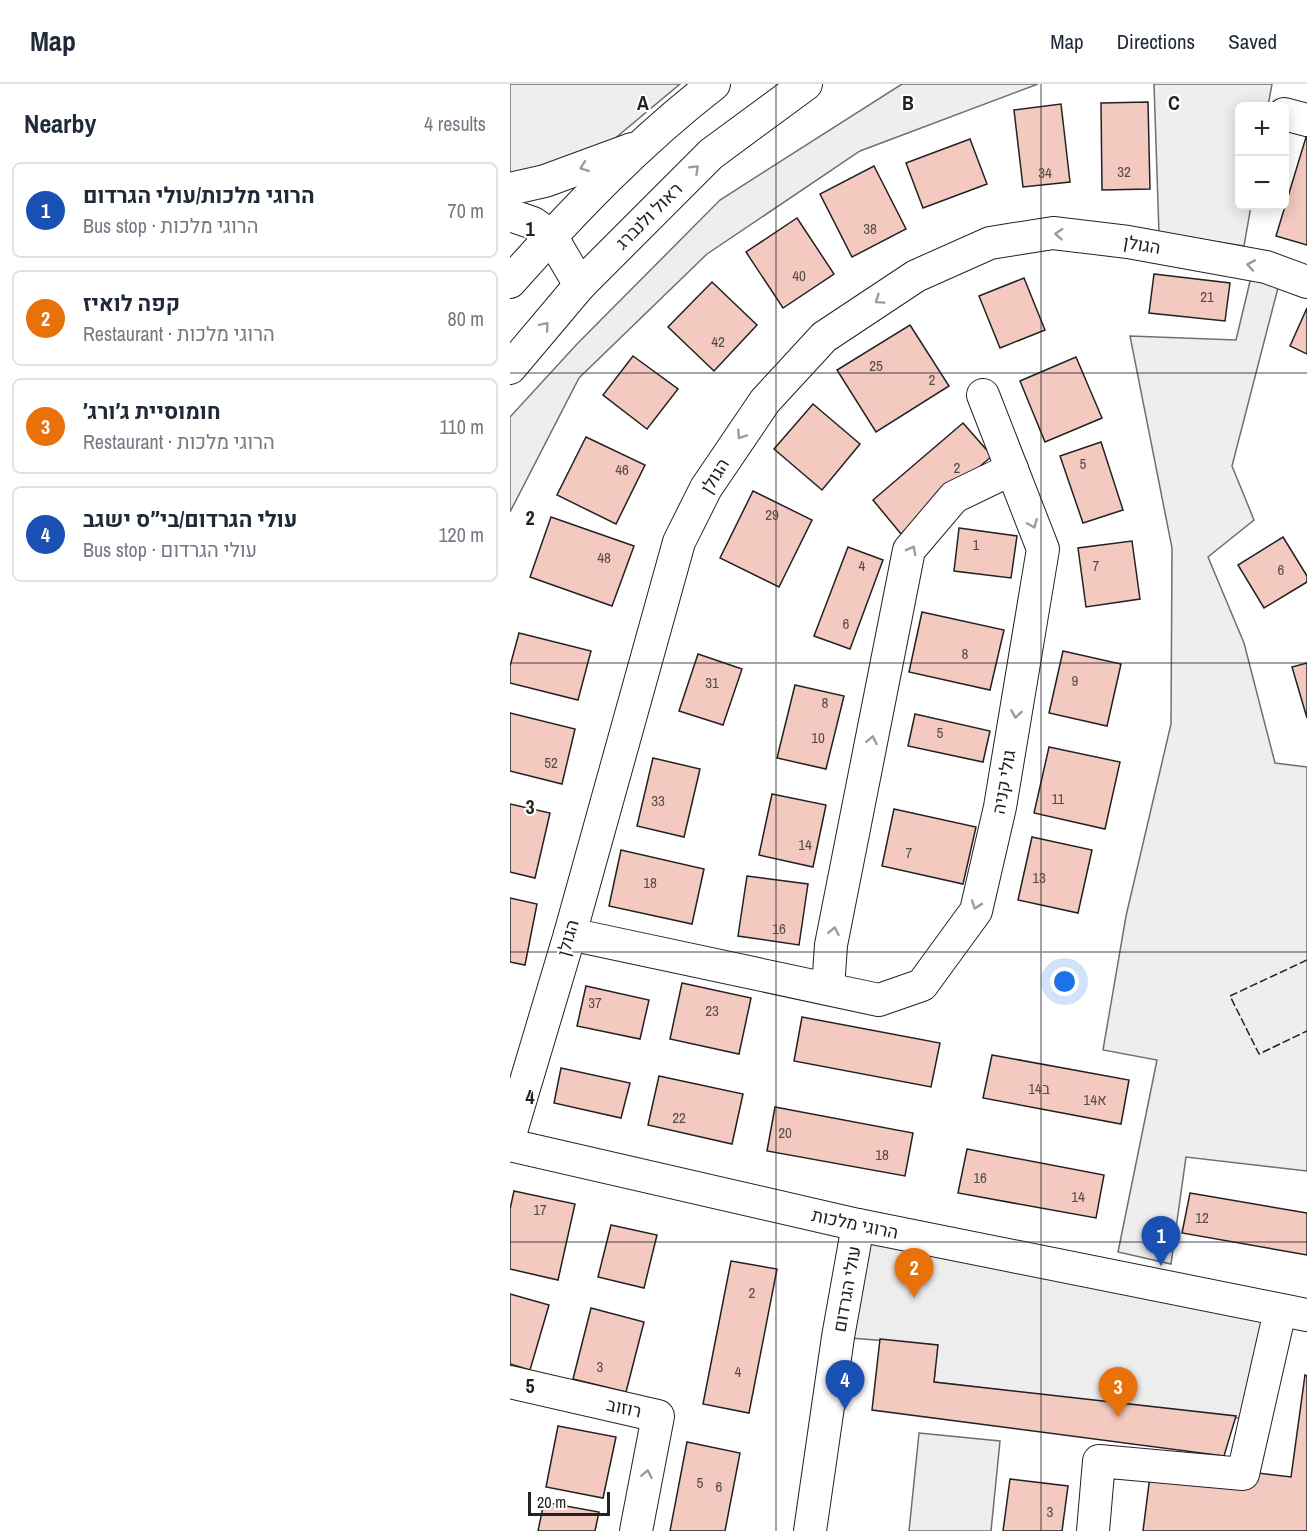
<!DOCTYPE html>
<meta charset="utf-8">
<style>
body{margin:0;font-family:"Archivo Narrow",Heebo,sans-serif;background:#f2f2f3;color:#1f2937}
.controls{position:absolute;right:18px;top:18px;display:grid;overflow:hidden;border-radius:9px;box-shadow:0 3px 15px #0003}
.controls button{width:54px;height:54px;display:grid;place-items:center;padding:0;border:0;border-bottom:2px solid #e0e1e3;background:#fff;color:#1f2937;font:30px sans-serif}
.scale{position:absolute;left:18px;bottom:15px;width:82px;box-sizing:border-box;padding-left:6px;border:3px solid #222;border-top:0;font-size:16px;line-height:21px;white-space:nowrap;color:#222;-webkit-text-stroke:4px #fff;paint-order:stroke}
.you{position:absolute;left:555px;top:898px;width:21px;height:21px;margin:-15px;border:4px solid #fff;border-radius:50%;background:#1a73e8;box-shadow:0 0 0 9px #1a73e833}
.badge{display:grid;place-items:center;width:39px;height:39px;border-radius:50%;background:#c62828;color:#fff;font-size:20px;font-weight:700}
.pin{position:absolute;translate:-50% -50px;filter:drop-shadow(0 2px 3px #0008)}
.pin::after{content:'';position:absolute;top:32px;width:21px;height:18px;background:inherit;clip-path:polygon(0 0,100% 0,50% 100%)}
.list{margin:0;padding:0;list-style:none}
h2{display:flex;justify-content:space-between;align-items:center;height:78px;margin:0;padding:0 24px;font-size:26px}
h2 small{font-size:20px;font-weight:400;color:#747a83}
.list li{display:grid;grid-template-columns:39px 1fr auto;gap:18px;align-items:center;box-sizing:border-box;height:96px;margin:0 12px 12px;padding:0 12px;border:2px solid #e0e1e3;border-radius:9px}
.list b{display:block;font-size:22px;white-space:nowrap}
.list p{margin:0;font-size:20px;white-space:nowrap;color:#747a83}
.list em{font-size:20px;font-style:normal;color:#747a83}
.map{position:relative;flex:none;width:797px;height:1447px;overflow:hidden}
header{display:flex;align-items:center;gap:36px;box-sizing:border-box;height:84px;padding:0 30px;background:#fff;border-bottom:2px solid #e0e1e3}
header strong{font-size:28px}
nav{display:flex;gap:33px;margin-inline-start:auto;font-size:21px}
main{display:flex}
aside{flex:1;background:#fff}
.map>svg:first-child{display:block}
</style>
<header>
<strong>Map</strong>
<nav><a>Map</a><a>Directions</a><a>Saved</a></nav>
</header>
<main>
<aside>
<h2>Nearby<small>4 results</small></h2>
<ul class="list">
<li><span class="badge" style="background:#1a4fb4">1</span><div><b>הרוגי מלכות/עולי הגרדום</b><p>Bus stop · הרוגי מלכות</p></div><em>70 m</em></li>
<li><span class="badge" style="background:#e8710a">2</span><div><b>קפה לואיז</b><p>Restaurant · הרוגי מלכות</p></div><em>80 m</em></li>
<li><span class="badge" style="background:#e8710a">3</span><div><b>חומוסיית ג׳ורג׳</b><p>Restaurant · הרוגי מלכות</p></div><em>110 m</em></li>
<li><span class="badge" style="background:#1a4fb4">4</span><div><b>עולי הגרדום/בי״ס ישגב</b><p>Bus stop · עולי הגרדום</p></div><em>120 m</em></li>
</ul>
</aside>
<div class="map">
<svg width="797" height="1447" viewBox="0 0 797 1447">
<rect width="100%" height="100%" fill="#fff"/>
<g fill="#eee" stroke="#6f6f6f" stroke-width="1.5">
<path d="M0,0h170l-85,71 -85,26z"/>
<path d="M392,0h136l-178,67 -153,103 -128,124 -69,134v-95l67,-73 143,-144z"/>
<path d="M644,0h118l-4,22h-28v100h11l-7,40 -85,-13z"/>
<path d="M742,189l28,7 -48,186 22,54 -46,37 36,86 31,120 32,4v404l-121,-14 -15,107 -53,-12 39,-192 -54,-10 23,-134 45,-192 1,-176 -42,-212 106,4z"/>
<path d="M409,1349l81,8 -9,90h-82z"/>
</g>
<path fill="#ededed" stroke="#6f6f6f" stroke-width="1.5" d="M348,1141l422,86 -25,109 -321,-38 3,-37 -99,-8z"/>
<g fill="#f3c9c0" stroke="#222" stroke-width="1.5">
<path d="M638,18l2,87 -48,1 -1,-87z"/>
<path d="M551,20l9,78 -47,5 -9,-77z"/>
<path d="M797,50v111l-31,-9z"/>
<path d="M460,55l17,45 -64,24 -17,-45z"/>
<path d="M364,82l32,63 -54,28 -32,-63z"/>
<path d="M287,134l37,56 -51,34 -37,-56z"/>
<path d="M644,190l76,9 -5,38 -76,-8z"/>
<path d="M514,194l21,52 -45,18 -21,-52z"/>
<path d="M202,198l45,43 -43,46 -46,-44z"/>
<path d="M797,224v46l-17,-8z"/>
<path d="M400,241l39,61 -73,46 -39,-62z"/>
<path d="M123,272l45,33 -31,40 -44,-34z"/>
<path d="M566,273l26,61 -57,24 -25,-61z"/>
<path d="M303,320l47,40 -38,46 -48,-41z"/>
<path d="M453,339l29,33 -91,78 -28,-34z"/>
<path d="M76,353l59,28 -29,59 -59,-29z"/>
<path d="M591,358l22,68 -40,13 -23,-67z"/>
<path d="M243,407l59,29 -33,67 -59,-29z"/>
<path d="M41,433l83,29 -22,60 -82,-29z"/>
<path d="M449,444l58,8 -6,42 -57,-7z"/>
<path d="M773,453l24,39v6l-43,26 -26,-43z"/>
<path d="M622,457l8,58 -54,8 -8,-59z"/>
<path d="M338,463l35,13 -33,89 -36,-13z"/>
<path d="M412,528l82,18 -14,60 -81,-18z"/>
<path d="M9,549l72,18 -13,49 -68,-17v-17z"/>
<path d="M553,567l58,13 -14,62 -58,-13z"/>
<path d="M188,570l44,15 -19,56 -44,-14z"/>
<path d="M797,579v55l-15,-51z"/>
<path d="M285,601l49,11 -18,73 -49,-11z"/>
<path d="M0,629l65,16 -13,55 -52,-13z"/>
<path d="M405,630l75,17 -7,31 -75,-16z"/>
<path d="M539,663l71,15 -15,67 -71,-16z"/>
<path d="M143,674l47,11 -16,68 -47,-11z"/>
<path d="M262,710l54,11 -13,62 -54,-12z"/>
<path d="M0,720l40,9 -15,65 -25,-6z"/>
<path d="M384,725l82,18 -13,57 -81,-18z"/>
<path d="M522,753l60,13 -14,63 -60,-13z"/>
<path d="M111,766l83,19 -12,55 -83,-18z"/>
<path d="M237,792l61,8 -9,61 -61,-9z"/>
<path d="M0,814l27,6 -12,61 -15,-3z"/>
<path d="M172,899l69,15 -12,56 -69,-15z"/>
<path d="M76,902l63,14 -9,39 -63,-13z"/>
<path d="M292,933l138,26 -9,44 -137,-26z"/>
<path d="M482,971l137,25 -8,44 -138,-26z"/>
<path d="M51,984l69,15 -9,35 -67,-15z"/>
<path d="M149,992l84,18 -11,50 -84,-19z"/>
<path d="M265,1023l138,26 -8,43 -138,-25z"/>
<path d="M457,1065l137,26 -8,43 -138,-25z"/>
<path d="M4,1107l61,13 -17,76 -48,-11v-60z"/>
<path d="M680,1109l117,20v42l-125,-22z"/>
<path d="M101,1141l46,10 -13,53 -46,-11z"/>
<path d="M221,1177l46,8 -28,144 -46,-9z"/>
<path d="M0,1210l39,11 -19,65 -20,-6z"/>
<path d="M81,1224l53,14 -18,70 -53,-13z"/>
<path d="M370,1255l58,6 -4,37 302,34 -12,40 -352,-46z"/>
<path d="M795,1291l2,1v155h-164l9,-71 139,17z"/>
<path d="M48,1342l58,11 -13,61 -57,-11z"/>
<path d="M177,1358l53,11 -15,78h-55z"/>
<path d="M500,1395l58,7 -6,45h-59z"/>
<path d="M34,1418l55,10 -4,19h-57z"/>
</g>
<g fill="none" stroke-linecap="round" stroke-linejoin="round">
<g stroke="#222" stroke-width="34">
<g id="minor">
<path d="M774,30l23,6"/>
<path d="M0,105l35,-8 87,-32"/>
<path d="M0,131l23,8 18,13 29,49"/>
<path d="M0,198c63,-71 129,-140 204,-198"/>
<path d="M0,284l70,-83 131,-131 95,-70"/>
<path d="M60,850l309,66 43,-15 54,-74 24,-104 43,-258 -60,-154"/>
<path d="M318,905l3,-44 78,-395 45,-53 58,-28"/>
<path d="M0,1051l60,-201 109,-392 27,-54 59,-87 59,-64 92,-61 74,-33 63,-10 75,9 138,25 41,15"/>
<path d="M0,1061l348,80 449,90"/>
<path d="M0,1298l148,34 -22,115"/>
<path d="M300,1447l28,-194 20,-112"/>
<path d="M583,1447l6,-70 144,13 37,-163"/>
</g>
</g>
<use href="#minor" stroke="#fff" stroke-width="32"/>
<path stroke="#222" stroke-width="1.5" stroke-dasharray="8 3" stroke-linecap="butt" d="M797,876l-77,36 29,58 48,-23"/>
</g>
<defs><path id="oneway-chevron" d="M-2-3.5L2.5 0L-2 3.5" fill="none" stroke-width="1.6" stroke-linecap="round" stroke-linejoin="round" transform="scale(1.5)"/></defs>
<g stroke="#9c9c9c">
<use href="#oneway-chevron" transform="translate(74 83) rotate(160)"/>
<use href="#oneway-chevron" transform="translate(185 85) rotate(-44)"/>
<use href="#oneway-chevron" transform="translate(549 150) rotate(-176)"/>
<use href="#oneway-chevron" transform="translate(741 181) rotate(-170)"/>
<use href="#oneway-chevron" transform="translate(369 216) rotate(146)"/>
<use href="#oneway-chevron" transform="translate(35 242) rotate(-50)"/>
<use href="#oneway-chevron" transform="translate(231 351) rotate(124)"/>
<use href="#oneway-chevron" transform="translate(523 440) rotate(68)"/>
<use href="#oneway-chevron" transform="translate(402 466) rotate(-62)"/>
<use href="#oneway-chevron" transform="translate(506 630) rotate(99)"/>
<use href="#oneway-chevron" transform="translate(362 656) rotate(-79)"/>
<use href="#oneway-chevron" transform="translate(466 821) rotate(109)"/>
<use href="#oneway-chevron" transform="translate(324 847) rotate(-79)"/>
<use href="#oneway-chevron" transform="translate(137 1390) rotate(-79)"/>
</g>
<path fill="none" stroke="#222" stroke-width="1.5" stroke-opacity="0.55" d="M266,0v1447M531,0v1447M0,289h797M0,579h797M0,868h797M0,1158h797"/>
<g text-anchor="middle" stroke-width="4.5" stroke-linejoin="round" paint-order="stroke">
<g font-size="15" fill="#564c4a">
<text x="614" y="93">32</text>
<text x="535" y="94">34</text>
<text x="360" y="150">38</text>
<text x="289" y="197">40</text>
<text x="697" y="218">21</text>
<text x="208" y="263">42</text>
<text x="366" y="287">25</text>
<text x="422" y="301">2</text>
<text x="573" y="385">5</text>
<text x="447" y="389">2</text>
<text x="112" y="391">46</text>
<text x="262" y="436">29</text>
<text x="466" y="466">1</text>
<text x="94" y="479">48</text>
<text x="352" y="487">4</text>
<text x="586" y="487">7</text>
<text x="771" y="491">6</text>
<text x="336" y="545">6</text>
<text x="455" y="575">8</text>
<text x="565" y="602">9</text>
<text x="202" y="604">31</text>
<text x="315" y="624">8</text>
<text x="430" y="654">5</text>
<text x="308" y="659">10</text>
<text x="41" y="684">52</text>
<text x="548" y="720">11</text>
<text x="148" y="722">33</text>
<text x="295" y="766">14</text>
<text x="399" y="774">7</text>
<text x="529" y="799">13</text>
<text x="140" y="804">18</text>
<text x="269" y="850">16</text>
<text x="85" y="924">37</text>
<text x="202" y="932">23</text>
<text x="529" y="1010">14ב</text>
<text x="585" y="1021">14א</text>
<text x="169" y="1039">22</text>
<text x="275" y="1054">20</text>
<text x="372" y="1076">18</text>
<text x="470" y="1099">16</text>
<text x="568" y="1118">14</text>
<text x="30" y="1131">17</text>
<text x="692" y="1139">12</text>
<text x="242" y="1214">2</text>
<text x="90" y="1288">3</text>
<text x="228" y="1293">4</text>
<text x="190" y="1404">5</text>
<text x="209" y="1408">6</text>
<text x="540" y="1433">3</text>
</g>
<g font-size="18" fill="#222" stroke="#fff">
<text transform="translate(139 132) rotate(-45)" y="6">ראול ולנברג</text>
<text transform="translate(632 161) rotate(10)" y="6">הגולן</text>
<text transform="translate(205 392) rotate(-58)" y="6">הגולן</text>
<text transform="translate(494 698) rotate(-80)" y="6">גולי קניה</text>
<text transform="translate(58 854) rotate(-74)" y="6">הגולן</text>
<text transform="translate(345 1140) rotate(12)" y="6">הרוגי מלכות</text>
<text transform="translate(337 1205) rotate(-80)" y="6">עולי הגרדום</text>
<text transform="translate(114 1324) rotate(13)" y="6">רוזוב</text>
</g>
</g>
<g font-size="20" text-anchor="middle" font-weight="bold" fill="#222" stroke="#fff" stroke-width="4.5" stroke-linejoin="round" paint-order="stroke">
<text x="133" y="26">A</text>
<text x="398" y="26">B</text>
<text x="664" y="26">C</text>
<text x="20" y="152">1</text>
<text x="20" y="441">2</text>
<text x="20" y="730">3</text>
<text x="20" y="1020">4</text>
<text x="20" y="1309">5</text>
</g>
</svg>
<div class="controls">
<button>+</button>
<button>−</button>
</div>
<div class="scale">20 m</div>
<div class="you"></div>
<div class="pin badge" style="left:651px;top:1182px;background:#1a4fb4">1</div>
<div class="pin badge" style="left:404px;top:1214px;background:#e8710a">2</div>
<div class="pin badge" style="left:608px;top:1333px;background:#e8710a">3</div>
<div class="pin badge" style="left:335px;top:1326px;background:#1a4fb4">4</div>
</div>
</main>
